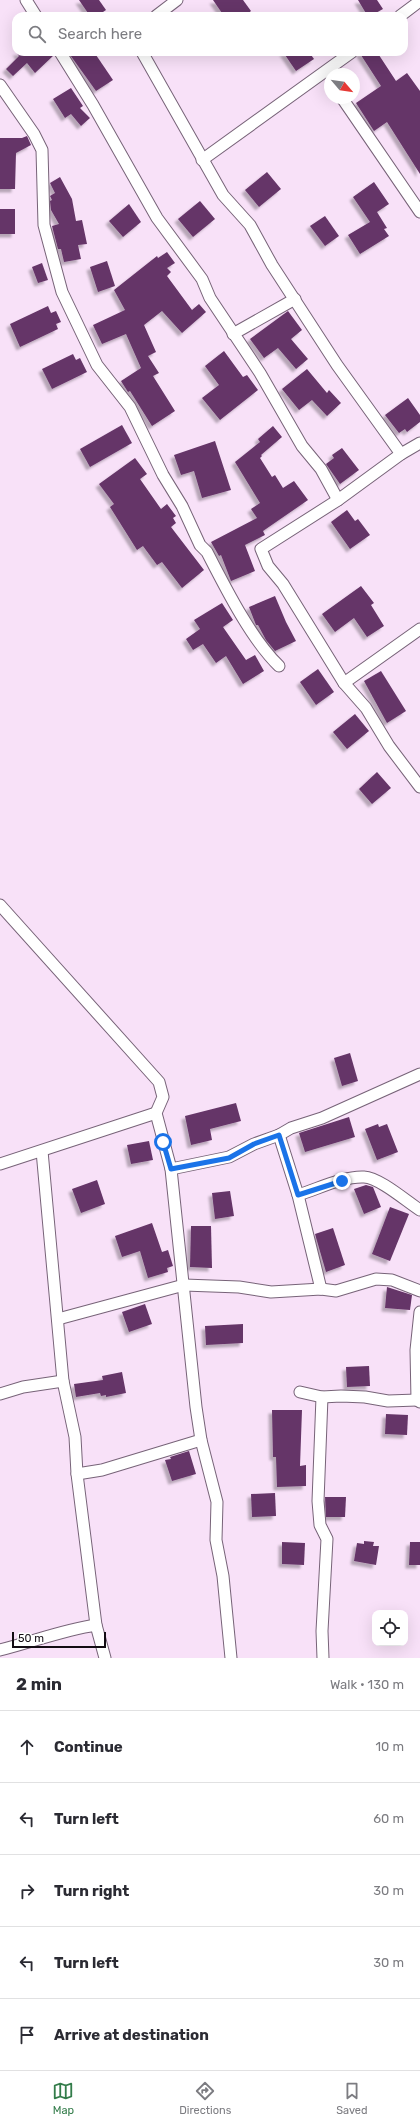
<!DOCTYPE html>
<meta charset="utf-8">
<style>
body{margin:0;font-family:Rubik,sans-serif;background:#f2f2f3;color:#2b2b33}
.controls{position:absolute;right:12px;bottom:12px;display:grid;overflow:hidden;border-radius:8px;box-shadow:0 4px 16px #0002}
.controls button{width:36px;height:36px;display:grid;place-items:center;padding:0;border:0;border-bottom:1px solid #e1e1e2;background:#fff;color:#2b2b33;font:20px sans-serif}
.compass{position:absolute;left:324px;top:68px;width:36px;height:36px;border-radius:50%;background:#fff;box-shadow:0 4px 16px #0002;rotate:119deg}
.scale{position:absolute;left:12px;bottom:10px;width:94px;box-sizing:border-box;padding-left:4px;border:2px solid #130c13;border-top:0;font-size:11px;line-height:14px;white-space:nowrap;color:#130c13;-webkit-text-stroke:3px #fff;paint-order:stroke}
.stop{position:absolute;width:12px;height:12px;margin:-9px;border:3px solid #1a73e8;border-radius:50%;background:#fff}
.stop.end{background:#1a73e8;border-color:#fff;box-shadow:0 1px 4px #0008}
.list{margin:0;padding:0;list-style:none}
h2{display:flex;justify-content:space-between;align-items:center;height:52px;margin:0;padding:0 16px;font-size:17px}
h2 small{font-size:13px;font-weight:400;color:#7c7c81}
.list li{display:grid;grid-template-columns:26px 1fr auto;gap:12px;align-items:center;box-sizing:border-box;height:72px;padding:0 16px;border-top:1px solid #e1e1e2}
.list b{display:block;font-size:15px;white-space:nowrap}
.list em{font-size:13px;font-style:normal;color:#7c7c81}
.icon{flex:none;width:22px;height:22px;fill:none;stroke:currentColor;stroke-width:2;stroke-linecap:round;stroke-linejoin:round}
.map{position:relative;flex:none;width:420px;height:1658px;overflow:hidden}
.search{position:absolute;background:#fff;box-shadow:0 4px 16px #0002;left:12px;right:12px;top:12px;height:44px;display:flex;align-items:center;gap:10px;box-sizing:border-box;padding:0 14px;border-radius:12px;color:#7c7c81;font-size:15px}
.sheet{height:412px;background:#fff}
nav{display:flex;justify-content:space-around;align-items:center;box-sizing:border-box;height:56px;border-top:1px solid #e1e1e2;background:#fff;font-size:11px;color:#7c7c81}
nav a{display:grid;justify-items:center;gap:2px}
nav .on{color:#337c4a}
.map>svg:first-child{display:block}
</style>
<div class="map">
<svg width="420" height="1658" viewBox="0 0 420 1658">
<defs>
<filter id="shadow"><feDropShadow dx="-3.5" dy="3.5" stdDeviation="1" flood-color="#0004"/></filter>
</defs>
<rect width="100%" height="100%" fill="#f8e1f8"/>
<g fill="#653467" filter="url(#shadow)">
<path d="M79,0h20l7,10 -9,6h-7z"/>
<path d="M213,0h30l8,11 -6,5h-21z"/>
<path d="M358,0h19l6,9 -11,6 -2,-2 -3,2z"/>
<path d="M16,52h37l1,3 -19,18 -8,-10 -14,13 -7,-7 13,-13z"/>
<path d="M68,52h26l19,28 -17,11z"/>
<path d="M283,52h26l5,7 -18,12z"/>
<path d="M359,52h18l19,29 11,-8 13,18v83l-33,-52 -13,9 -18,-28 25,-17z"/>
<path d="M71,88l12,18 -3,2 10,10 -9,8 -10,-12 -6,4 -12,-19z"/>
<path d="M27,136l4,9 -15,8 -1,36h-15v-51h22z"/>
<path d="M267,172l14,17 -22,18 -14,-17z"/>
<path d="M60,177l12,22 4,22 6,-1 5,24 -9,1 3,14 -17,3 -3,-13h-3l-6,-23 7,-2 -8,-14 -1,-9 2,-1 -2,-4 5,-3 -5,-10z"/>
<path d="M374,182l15,22 -12,8 10,16 -3,1 5,7 -29,18 -12,-19 22,-13 -17,-25z"/>
<path d="M200,201l15,18 -22,18 -15,-18z"/>
<path d="M129,204l12,18 -18,15 -14,-16z"/>
<rect x="0" y="209" width="15" height="25"/>
<path d="M325,216l14,20 -14,10 -15,-20z"/>
<path d="M167,252l8,11 -8,5 4,4 -4,4 25,34 7,-6 7,8 -24,21 -20,-22 -18,14 12,27 -8,4 11,17 -6,3 22,35 -23,15 -22,-35 -2,1 -7,-11 20,-13 -15,-34 -24,10 -9,-19 32,-15 -11,-20 43,-34 1,2z"/>
<path d="M107,261l8,25 -17,6 -8,-25z"/>
<path d="M42,263l6,17 -10,3 -6,-16z"/>
<path d="M48,306l3,7 5,-2 5,11 -5,2 2,5 -38,18 -10,-23z"/>
<path d="M288,311l14,19 -11,9 17,20 -12,10 -18,-21 -14,10 -14,-19z"/>
<path d="M224,351l19,26 4,-2 11,15 -38,30 -18,-22 17,-13 -14,-19z"/>
<path d="M73,354l3,6 4,-2 7,14 -35,17 -10,-20z"/>
<path d="M307,369l20,24 2,-3 12,13 -14,13 -15,-16 -13,10 -17,-21z"/>
<path d="M408,398l12,17v7l-13,10 -2,-3 -6,4 -14,-18z"/>
<path d="M122,425l10,18 -42,24 -10,-18z"/>
<path d="M273,426l9,11 -21,18 1,1 -2,2 12,19 3,-2 8,13 11,-7 14,19 -45,31 2,4 -20,10 10,26 -24,10 -10,-26 -2,1 -8,-14 46,-24 -6,-9 9,-6 -25,-41 25,-20 -2,-3z"/>
<path d="M215,441l16,49 -29,8 -8,-27 -13,4 -7,-20z"/>
<path d="M342,448l17,22 -19,14 -14,-20 8,-6 -2,-3z"/>
<path d="M135,458l12,16 -7,5 21,30 6,-5 9,12 -3,2 3,5 -5,4 33,43 -22,18 -20,-26 -5,3 -14,-19 -6,4 -27,-43 4,-3 -15,-20z"/>
<path d="M347,510l8,11 3,-2 12,16 -20,14 -19,-27z"/>
<path d="M361,586l13,17 -3,2 13,21 -17,11 -13,-19 -19,14 -13,-18z"/>
<path d="M275,596l11,26 10,19 -21,10 -9,-11 -8,-15h-2l-7,-18z"/>
<path d="M222,603l11,17 -10,7 23,33 9,-5 9,16 -21,13 -17,-28 -10,7 -13,-19 -10,6 -7,-11 14,-10 -6,-9z"/>
<path d="M318,669l16,23 -18,13 -16,-23z"/>
<path d="M381,671l25,40 -19,12 -23,-42z"/>
<path d="M355,714l14,17 -22,18 -14,-17z"/>
<path d="M377,772l14,16 -19,16 -13,-15z"/>
<path d="M350,1053l8,28 -16,5 -8,-28z"/>
<path d="M236,1103l5,18 -31,8 2,11 -21,5 -6,-29z"/>
<path d="M349,1117l6,20 -50,15 -6,-19z"/>
<path d="M378,1124l1,3 8,-3 11,28 -21,8 -12,-31z"/>
<path d="M149,1141l4,19 -22,4 -4,-19z"/>
<path d="M97,1180l8,24 -24,9 -9,-24z"/>
<path d="M366,1185l7,2 8,20 -17,7 -10,-25z"/>
<path d="M230,1191l4,25 -19,3 -3,-26z"/>
<path d="M390,1207l19,7 -19,47 -18,-7z"/>
<path d="M152,1223l10,29 6,-2 5,16 -6,2 1,4 -20,6 -8,-27 -18,6 -7,-21z"/>
<path d="M191,1226h20l1,42 -22,-1z"/>
<path d="M333,1228l12,37 -19,7 -11,-38z"/>
<path d="M387,1287l25,8 -2,15 -25,-2z"/>
<path d="M145,1304l7,20 -23,8 -7,-20z"/>
<path d="M243,1324v19l-37,2 -1,-19z"/>
<path d="M369,1366l1,20 -23,1 -1,-20z"/>
<path d="M122,1372l4,21 -20,4v-2l-5,1 -1,-3 -24,4 -2,-13 29,-4 -1,-4z"/>
<path d="M272,1410h30l-2,56 6,-1v21l-29,1 -1,-30h-3z"/>
<path d="M386,1414l22,1 -1,20 -22,-1z"/>
<path d="M189,1451l7,23 -24,7 -7,-21 6,-1 -1,-2z"/>
<path d="M275,1493l1,23 -24,1 -1,-23z"/>
<path d="M325,1497h21l-1,20h-19z"/>
<path d="M364,1541l10,1 -1,4h6l-3,19 -22,-4 3,-18 7,1z"/>
<path d="M282,1542l23,1 -1,22 -22,-1z"/>
<path d="M410,1542h10v23h-11z"/>
</g>
<g fill="none" stroke-linecap="round" stroke-linejoin="round">
<g stroke="#776378" stroke-width="13">
<g id="minor">
<path d="M26,0l10,16"/>
<path d="M156,16l21,-16"/>
<path d="M400,16l20,-15"/>
<path d="M60,52l33,53 64,113 45,61 8,19 50,75 42,73 19,23 17,31"/>
<path d="M142,52l81,143 27,30 22,40 65,100 64,89"/>
<path d="M0,85l34,49 8,16 2,75 18,67 35,73 33,42 33,68 19,31 18,39 7,7c18,35 44,87 72,114"/>
<path d="M342,98l78,114"/>
<path d="M202,160l150,-108"/>
<path d="M233,334l62,-35"/>
<path d="M420,443l-19,11 -63,46 -77,49 7,17 15,18 61,99 22,25 23,38 31,41"/>
<path d="M344,683l76,-54"/>
<path d="M0,905l159,177 4,15 -7,16 15,56 25,238 5,33 16,62 -1,38 7,36 8,82"/>
<path d="M279,1135l19,60 23,94"/>
<path d="M42,1151l21,230 12,56 2,37 19,151 9,33"/>
<path d="M0,1164l156,-51"/>
<path d="M171,1169l58,-12 25,-13 25,-9 12,-7 31,-10 98,-44"/>
<path d="M298,1195c20,-6 45,-19 66,-18 16,1 42,24 56,33"/>
<path d="M420,1312l-4,38 1,50 3,2"/>
<path d="M58,1319l126,-34 55,2 32,5 50,-3 15,2 40,-12 16,1 28,11"/>
<path d="M300,1392l22,5 19,-1 24,1 23,4 29,-1"/>
<path d="M0,1394l23,-7 40,-6"/>
<path d="M322,1397l-4,104 2,24 7,14 -5,92 1,27"/>
<path d="M77,1474l25,-4 99,-30"/>
<path d="M0,1650c32,-8 63,-20 96,-25"/>
</g>
</g>
<use href="#minor" stroke="#fff" stroke-width="11"/>
</g>
<g fill="none" stroke-linecap="round" stroke-linejoin="round">
<path stroke="#1a73e8" stroke-width="5" d="M163,1142l8,27 58,-11 25,-14 25,-9 19,60 44,-14"/>
</g>
</svg>
<div class="controls">
<button><svg class="icon" aria-label="locate" viewBox="0 0 24 24"><circle cx="12" cy="12" r="6"/><path d="M12 2v4M12 18v4M2 12h4M18 12h4"/></svg></button>
</div>
<svg class="compass" viewBox="-18 -18 36 36"><path d="M0-13l5 13h-10z" fill="#e53935"/><path d="M0 13l5-13h-10z" fill="#7c7c81"/></svg>
<div class="scale">50 m</div>
<div class="stop" style="left:163px;top:1142px"></div>
<div class="stop end" style="left:342px;top:1181px"></div>
<div class="search"><svg class="icon" aria-label="search" viewBox="0 0 24 24"><circle cx="10" cy="10" r="6"/><path d="M15 15l6 6"/></svg>Search here</div>
</div>
<section class="sheet">
<h2>2 min<small>Walk · 130 m</small></h2>
<ul class="list">
<li><svg class="icon" aria-label="ahead" viewBox="0 0 24 24"><path d="M12 20V5M6 11l6-6 6 6"/></svg><div><b>Continue</b></div><em>10 m</em></li>
<li><svg class="icon" aria-label="left" viewBox="0 0 24 24"><path d="M17 20v-9H6M10 6l-5 5 5 5"/></svg><div><b>Turn left</b></div><em>60 m</em></li>
<li><svg class="icon" aria-label="right" viewBox="0 0 24 24"><path d="M7 20v-9h11M14 6l5 5-5 5"/></svg><div><b>Turn right</b></div><em>30 m</em></li>
<li><svg class="icon" aria-label="left" viewBox="0 0 24 24"><path d="M17 20v-9H6M10 6l-5 5 5 5"/></svg><div><b>Turn left</b></div><em>30 m</em></li>
<li><svg class="icon" aria-label="arrive" viewBox="0 0 24 24"><path d="M6 21V4h12l-3 4 3 4H6"/></svg><div><b>Arrive at destination</b></div></li>
</ul>
</section>
<nav>
<a class="on"><svg class="icon" aria-label="map" viewBox="0 0 24 24"><path d="M3 6l6-2 6 2 6-2v14l-6 2-6-2-6 2zM9 4v14M15 6v14"/></svg>Map</a>
<a><svg class="icon" aria-label="directions" viewBox="0 0 24 24"><path d="M12 3l9 9-9 9-9-9zM9 14v-3h6M13 9l2 2-2 2"/></svg>Directions</a>
<a><svg class="icon" aria-label="saved" viewBox="0 0 24 24"><path d="M7 4h10v16l-5-4-5 4z"/></svg>Saved</a>
</nav>
